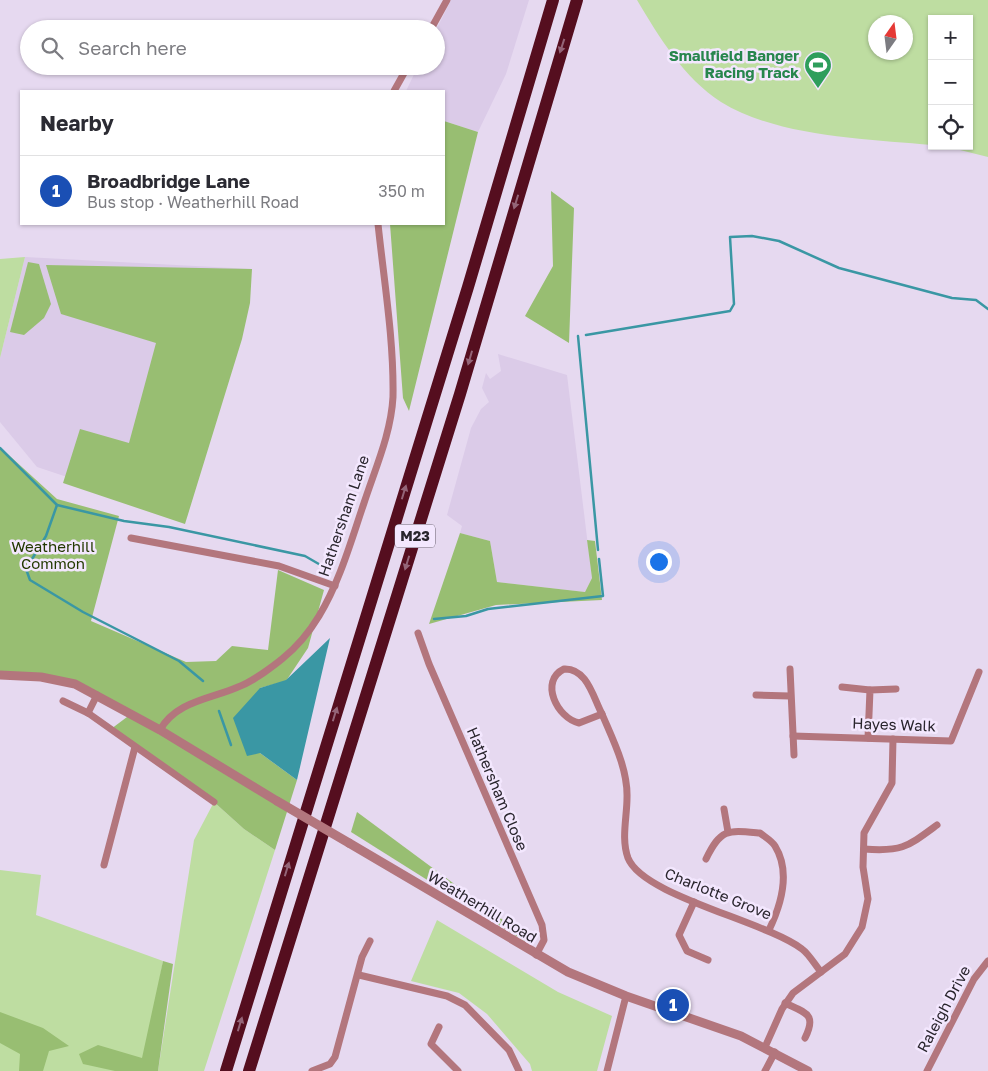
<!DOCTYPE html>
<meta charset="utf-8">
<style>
body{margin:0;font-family:"Golos Text",sans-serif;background:#f7f7f7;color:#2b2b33}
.controls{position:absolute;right:15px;top:15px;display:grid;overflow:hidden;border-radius:0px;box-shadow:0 1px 4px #0004}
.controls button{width:45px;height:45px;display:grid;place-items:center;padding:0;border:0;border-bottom:1px solid #e1e1e2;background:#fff;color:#2b2b33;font:25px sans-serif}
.compass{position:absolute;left:868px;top:15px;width:45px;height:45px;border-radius:50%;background:#fff;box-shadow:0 1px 4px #0004;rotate:14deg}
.you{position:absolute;left:658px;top:561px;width:18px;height:18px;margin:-12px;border:4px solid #fff;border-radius:50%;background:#1a73e8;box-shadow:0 0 0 8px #1a73e833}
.badge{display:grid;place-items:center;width:32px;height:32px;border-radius:50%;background:#1a73e8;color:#fff;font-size:16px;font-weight:700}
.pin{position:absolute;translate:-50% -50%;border:2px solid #fff;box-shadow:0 1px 5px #0006}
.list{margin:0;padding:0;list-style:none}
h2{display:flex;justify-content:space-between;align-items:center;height:65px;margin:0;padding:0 20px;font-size:21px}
h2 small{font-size:16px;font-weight:400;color:#7c7c81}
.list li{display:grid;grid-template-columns:32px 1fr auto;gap:15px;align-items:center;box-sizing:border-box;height:70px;padding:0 20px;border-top:1px solid #e1e1e2}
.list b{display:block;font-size:19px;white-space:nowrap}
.list p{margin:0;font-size:16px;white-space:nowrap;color:#7c7c81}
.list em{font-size:16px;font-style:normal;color:#7c7c81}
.icon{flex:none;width:28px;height:28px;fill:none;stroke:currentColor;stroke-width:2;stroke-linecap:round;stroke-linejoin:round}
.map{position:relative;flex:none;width:988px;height:1071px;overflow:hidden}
.search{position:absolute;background:#fff;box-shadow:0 1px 4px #0004;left:20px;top:20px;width:425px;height:55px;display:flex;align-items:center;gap:12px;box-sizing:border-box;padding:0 18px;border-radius:28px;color:#7c7c81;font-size:19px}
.panel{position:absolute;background:#fff;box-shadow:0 1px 4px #0004;left:20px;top:90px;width:425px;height:135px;border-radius:0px}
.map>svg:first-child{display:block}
</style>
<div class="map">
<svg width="988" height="1071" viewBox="0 0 988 1071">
<rect width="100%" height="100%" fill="#e6d9f0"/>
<g fill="#dbcbe8">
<path d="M451,0h78l-23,74 -28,58 -34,-11v-30h-38l12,-25h18v-36z"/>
<path d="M25,257l227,12 -65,248 -150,-50 -37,-45v-64z"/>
<path d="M498,354l69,21 25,203 -7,14 -88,-10 -7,-41 -30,-8 2,-7 -15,-11 24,-87 10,-19 8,-7 -7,-14 4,-15 4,6 11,-8z"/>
</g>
<g fill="#bedda1" fill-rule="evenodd">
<path d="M637,0h351v157l-44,-11h25v-127h-37v126c-65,-6 -154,-8 -211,-43 -37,-24 -62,-65 -84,-102zM906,22v30h-30v-30z"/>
<path d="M25,257l-25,101v-99z"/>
<path d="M214,802l30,27 31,21 -71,221h-46l36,-231z"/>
<path d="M0,870l41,5 -5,40 127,46 -20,110h-143z"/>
<path d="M437,920l121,72 54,24 -15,55h-65l-2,-7 -43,-50 -28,-21 -48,-12z"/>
</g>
<g fill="#98be72">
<path d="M444,121l34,11 -69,279 -6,-13 -13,-174h54z"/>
<path d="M551,191l23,17 -5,135 -44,-27 28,-50z"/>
<path d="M28,262l11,2 12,40 -7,14 -20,17 -14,-3z"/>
<path d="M46,265l206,4 -2,34 -8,36 -57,185 -122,-41 17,-54 49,14 27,-100 -95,-29z"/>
<path d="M0,447l57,52 62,17 -28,105 95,41 30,-1 16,-15 36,4 10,-80 46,20 -16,58 -22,33 -26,7v65l37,27 -22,70 -31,-21 -30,-27 -103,-73 20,-15 -56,-30 -75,-9z"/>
<path d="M460,533l30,8 7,41 88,10 7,-14 -5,-38 8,1 7,59 -106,5 -67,19z"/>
<path d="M357,812l146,108 23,22 -175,-110z"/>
<path d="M163,961l10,3 -15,107h-43l-32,-7 -4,-10 19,-9 44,13z"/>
<path d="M0,1012l43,16 26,18 -20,5 -6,20h-24l1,-17 -20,-11z"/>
</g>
<path fill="#3a97a4" d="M330,638l-33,142 -37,-27 -13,3 -14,-38 27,-30 26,-8z"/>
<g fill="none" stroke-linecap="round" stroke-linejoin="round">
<g stroke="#3a97a4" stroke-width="2.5">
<path d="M586,335l144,-24 4,-7 -4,-67 22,-1 27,5 60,27 113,30 24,2 12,9"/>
<path d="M578,336l20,214"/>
<path d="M0,448l57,57 67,16 45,6 136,29 19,11"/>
<path d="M57,505l-11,31 -20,33 4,11 53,32 96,49 24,20"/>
<path d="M434,619l32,-3 22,-7 115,-13 -4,-37"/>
<path d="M219,711l12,34"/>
</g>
<g stroke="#b3767d" stroke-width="7">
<path d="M431,29l16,-29"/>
<path d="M394,91l14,-25"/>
<path d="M131,538l148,28 56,20"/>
<path d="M418,633l11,31 113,261 2,15 -8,15"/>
<path d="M564,669c23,-1 29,28 38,45l-23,9c-22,-5 -40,-42 -15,-54z"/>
<path d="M790,669l4,86"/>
<path d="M842,687l28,3"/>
<path d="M756,695l34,1"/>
<path d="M63,701l25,12 126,89"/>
<path d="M88,713l9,-18"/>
<path d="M602,714c11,26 26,55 25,84 0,19 -6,41 1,60 15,38 137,63 174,91 7,5 13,16 19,23"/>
<path d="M160,730c16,-29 51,-31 78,-43 16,-6 31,-18 44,-28 15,-12 28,-28 37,-43 21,-35 32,-75 45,-113 11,-34 27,-69 29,-106 1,-57 -9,-116 -15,-173"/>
<path d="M793,736l158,5 28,-69"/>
<path d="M868,738l2,-48 26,-1"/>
<path d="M724,809l4,23"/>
<path d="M864,849c38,3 43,-2 73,-24"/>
<path d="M706,859c15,-31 22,-29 54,-26 5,4 12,8 15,13 16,26 6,59 -6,84"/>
<path d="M104,865l31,-118"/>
<path d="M694,902l-15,33 8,16 21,9"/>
<path d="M359,975l88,21 18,9 44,45 10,21"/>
<path d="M785,1003c21,10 32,11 20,35"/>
<path d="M439,1027l-8,17 27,27"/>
<path d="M765,1047l17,-38 11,-16 52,-39 17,-27 6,-28 -5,-32 1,-34 28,-50 1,-44"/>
<path d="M312,1071l18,-7 5,-7 27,-100 8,-16"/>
<path d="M607,1071l19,-75"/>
<path d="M765,1071l10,-19"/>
<path d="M927,1071l47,-92 14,-18"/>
</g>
<g stroke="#b3767d" stroke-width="9">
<path d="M0,675l41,2 34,7 85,46 117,71"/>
<path d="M349,843l219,129 58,24 115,40 67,35"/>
</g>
<g stroke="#550e1f" stroke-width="12">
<path d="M226,1071l242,-784 85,-287"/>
<path d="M249,1071l211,-677 117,-394"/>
</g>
<path stroke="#b3767d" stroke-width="9" d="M277,801l72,42"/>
</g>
<defs><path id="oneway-solid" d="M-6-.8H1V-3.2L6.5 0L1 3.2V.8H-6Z" transform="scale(1.25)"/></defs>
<g fill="#946578">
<use href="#oneway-solid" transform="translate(562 46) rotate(108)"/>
<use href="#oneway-solid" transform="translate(516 202) rotate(107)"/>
<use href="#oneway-solid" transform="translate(470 358) rotate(106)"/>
<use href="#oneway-solid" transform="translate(404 492) rotate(-73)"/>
<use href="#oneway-solid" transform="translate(407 563) rotate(107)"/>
<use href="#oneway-solid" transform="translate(335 714) rotate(-73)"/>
<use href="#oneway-solid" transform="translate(287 869) rotate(-73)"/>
<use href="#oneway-solid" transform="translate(240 1024) rotate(-73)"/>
</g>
<defs>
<g id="stadium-pin" transform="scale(1.4375)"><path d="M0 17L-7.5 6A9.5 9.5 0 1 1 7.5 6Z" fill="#2e9e5b" stroke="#f3e7fe"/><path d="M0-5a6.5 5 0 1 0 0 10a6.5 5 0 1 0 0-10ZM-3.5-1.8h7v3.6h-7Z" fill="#fff"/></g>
</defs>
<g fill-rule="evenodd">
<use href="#stadium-pin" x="818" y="65"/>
</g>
<g text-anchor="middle" stroke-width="5" stroke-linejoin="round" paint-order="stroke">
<rect fill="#f3e7fe" stroke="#665f6c" stroke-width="1" x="395" y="524.5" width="40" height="23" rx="4"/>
<g font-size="14" font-weight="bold" fill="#29252d">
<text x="415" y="541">M23</text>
</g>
<g font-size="15" font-weight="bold" fill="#27864d" stroke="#f3e7fe" text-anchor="end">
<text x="799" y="61">Smallfield Banger<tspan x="799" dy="17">Racing Track</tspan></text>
</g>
<g font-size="15" fill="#29252d" stroke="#f3e7fe">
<text transform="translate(344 516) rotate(-71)" y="5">Hathersham Lane</text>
<text transform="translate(894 725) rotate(2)" y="5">Hayes Walk</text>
<text transform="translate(497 789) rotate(67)" y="5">Hathersham Close</text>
<text transform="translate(718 894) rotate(22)" y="5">Charlotte Grove</text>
<text transform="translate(482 907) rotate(31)" y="5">Weatherhill Road</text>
<text transform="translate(944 1009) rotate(-62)" y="5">Raleigh Drive</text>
</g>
<g font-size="15" fill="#233901" stroke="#f3e7fe">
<text x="53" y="552">Weatherhill<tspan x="53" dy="17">Common</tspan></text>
</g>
</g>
</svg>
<div class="controls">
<button>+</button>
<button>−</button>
<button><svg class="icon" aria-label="locate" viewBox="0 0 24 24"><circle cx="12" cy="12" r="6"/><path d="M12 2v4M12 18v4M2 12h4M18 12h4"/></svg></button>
</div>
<svg class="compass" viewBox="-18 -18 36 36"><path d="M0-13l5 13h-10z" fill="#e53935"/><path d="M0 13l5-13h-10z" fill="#7c7c81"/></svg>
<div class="you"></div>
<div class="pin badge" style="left:673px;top:1005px;background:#1a4fb4">1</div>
<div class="search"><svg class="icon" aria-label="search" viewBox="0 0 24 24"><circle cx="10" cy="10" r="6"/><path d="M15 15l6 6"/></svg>Search here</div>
<section class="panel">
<h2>Nearby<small></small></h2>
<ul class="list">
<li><span class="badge" style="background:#1a4fb4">1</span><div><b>Broadbridge Lane</b><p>Bus stop · Weatherhill Road</p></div><em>350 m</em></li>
</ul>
</section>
</div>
